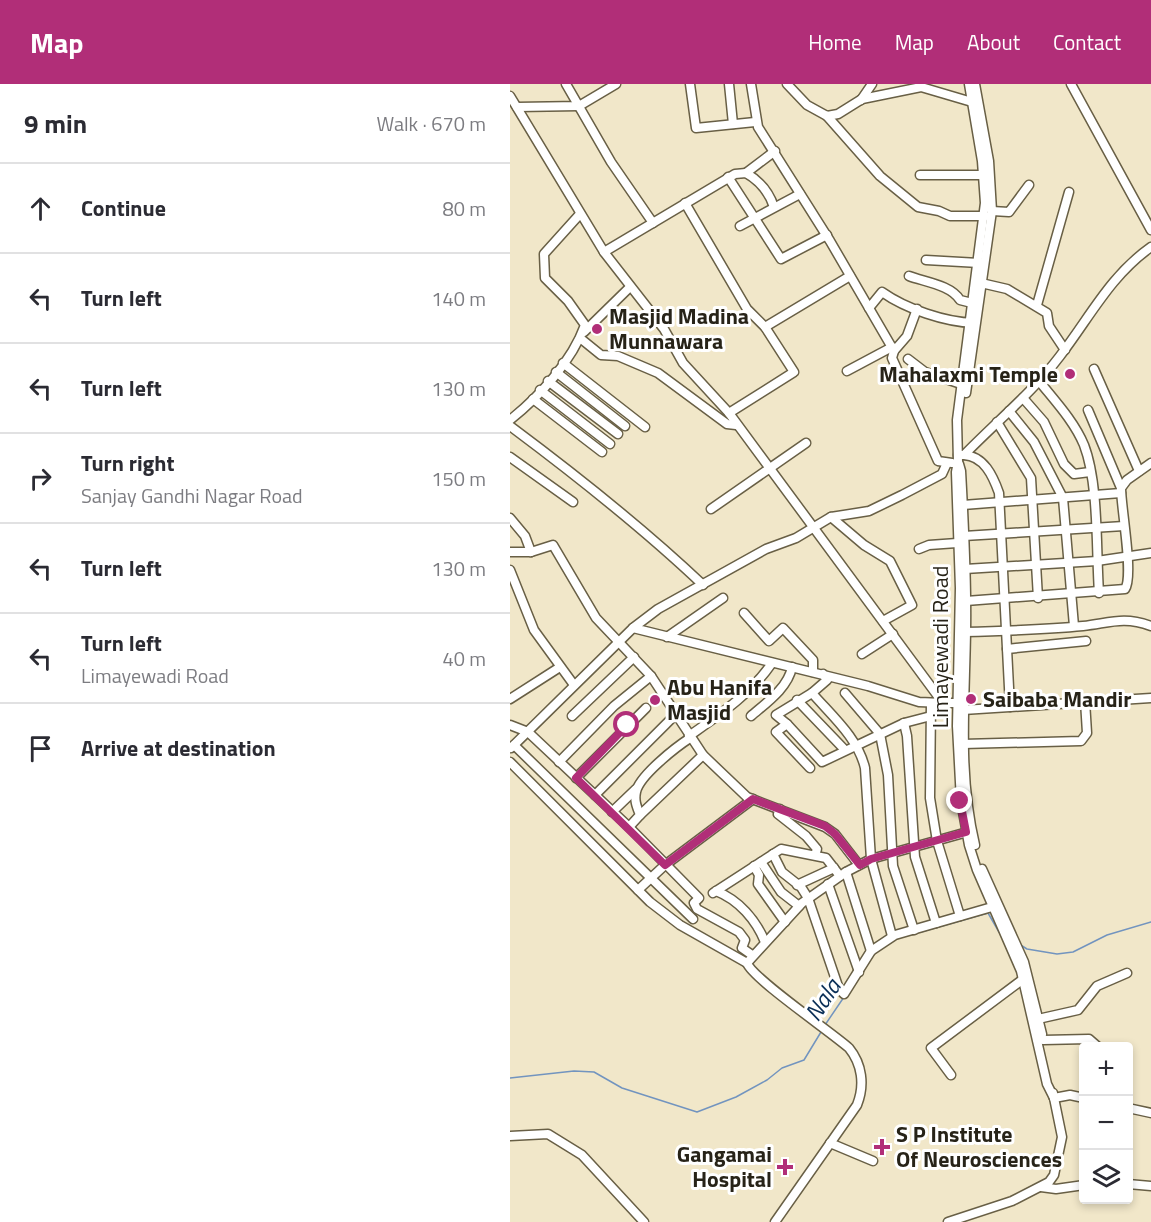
<!DOCTYPE html>
<meta charset="utf-8">
<style>
body{margin:0;font-family:"Titillium Web",sans-serif;background:#f2f2f3;color:#2b2b33}
.controls{position:absolute;right:18px;bottom:18px;display:grid;overflow:hidden;border-radius:6px;box-shadow:0 3px 9px #0003}
.controls button{width:54px;height:54px;display:grid;place-items:center;padding:0;border:0;border-bottom:2px solid #e1e1e2;background:#fff;color:#2b2b33;font:30px sans-serif}
.stop{position:absolute;width:18px;height:18px;margin:-14px;border:4px solid #b12e78;border-radius:50%;background:#fff}
.stop.end{background:#b12e78;border-color:#fff;box-shadow:0 2px 6px #0008}
.list{margin:0;padding:0;list-style:none}
h2{display:flex;justify-content:space-between;align-items:center;height:78px;margin:0;padding:0 24px;font-size:26px}
h2 small{font-size:20px;font-weight:400;color:#7c7c81}
.list li{display:grid;grid-template-columns:39px 1fr auto;gap:18px;align-items:center;box-sizing:border-box;height:90px;padding:0 24px;border-top:2px solid #e1e1e2}
.list b{display:block;font-size:22px;white-space:nowrap}
.list p{margin:0;font-size:20px;white-space:nowrap;color:#7c7c81}
.list em{font-size:20px;font-style:normal;color:#7c7c81}
.icon{flex:none;width:33px;height:33px;fill:none;stroke:currentColor;stroke-width:2;stroke-linecap:round;stroke-linejoin:round}
.map{position:relative;flex:none;width:641px;height:1138px;overflow:hidden}
header{display:flex;align-items:center;gap:36px;box-sizing:border-box;height:84px;padding:0 30px;background:#b12e78;color:#fff}
header strong{font-size:28px}
nav{display:flex;gap:33px;margin-inline-start:auto;font-size:21px}
main{display:flex}
aside{flex:1;background:#fff}
.map>svg:first-child{display:block}
</style>
<header>
<strong>Map</strong>
<nav><a>Home</a><a>Map</a><a>About</a><a>Contact</a></nav>
</header>
<main>
<aside>
<h2>9 min<small>Walk · 670 m</small></h2>
<ul class="list">
<li><svg class="icon" aria-label="ahead" viewBox="0 0 24 24"><path d="M12 20V5M6 11l6-6 6 6"/></svg><div><b>Continue</b></div><em>80 m</em></li>
<li><svg class="icon" aria-label="left" viewBox="0 0 24 24"><path d="M17 20v-9H6M10 6l-5 5 5 5"/></svg><div><b>Turn left</b></div><em>140 m</em></li>
<li><svg class="icon" aria-label="left" viewBox="0 0 24 24"><path d="M17 20v-9H6M10 6l-5 5 5 5"/></svg><div><b>Turn left</b></div><em>130 m</em></li>
<li><svg class="icon" aria-label="right" viewBox="0 0 24 24"><path d="M7 20v-9h11M14 6l5 5-5 5"/></svg><div><b>Turn right</b><p>Sanjay Gandhi Nagar Road</p></div><em>150 m</em></li>
<li><svg class="icon" aria-label="left" viewBox="0 0 24 24"><path d="M17 20v-9H6M10 6l-5 5 5 5"/></svg><div><b>Turn left</b></div><em>130 m</em></li>
<li><svg class="icon" aria-label="left" viewBox="0 0 24 24"><path d="M17 20v-9H6M10 6l-5 5 5 5"/></svg><div><b>Turn left</b><p>Limayewadi Road</p></div><em>40 m</em></li>
<li><svg class="icon" aria-label="arrive" viewBox="0 0 24 24"><path d="M6 21V4h12l-3 4 3 4H6"/></svg><div><b>Arrive at destination</b></div></li>
</ul>
</aside>
<div class="map">
<svg width="641" height="1138" viewBox="0 0 641 1138">
<rect width="100%" height="100%" fill="#f1e7c9"/>
<g fill="none" stroke-linecap="round" stroke-linejoin="round">
<g stroke="#7294bf" stroke-width="1.5">
<path d="M411,848l67,-19 11,19"/>
<path d="M509,860l8,5 30,5 16,-2 34,-17 44,-13"/>
<path d="M315,941l19,-28"/>
<path d="M0,994l64,-7 20,1 28,16 75,24 39,-15 31,-17 15,-12 22,-8 17,-28"/>
</g>
<g stroke="#685f45" stroke-width="11">
<g id="minor">
<path d="M56,0l45,78 42,61"/>
<path d="M180,0l6,44 59,-6"/>
<path d="M219,0l4,40"/>
<path d="M241,0l7,43 72,114 64,110 -2,7 46,103 14,2"/>
<path d="M277,0l20,21 20,11 11,-2 24,-15 59,-12 51,15"/>
<path d="M459,0l13,77 3,42 -28,217 1,42 -2,10 4,116 -3,138 4,75 8,44 8,25 44,101 26,113 7,14"/>
<path d="M561,0l80,146"/>
<path d="M0,12l94,156 60,77 19,34 46,50 214,290h20"/>
<path d="M351,16l11,-16"/>
<path d="M7,23l62,-1 37,-22"/>
<path d="M317,32l53,60 38,31 21,4 11,5h35"/>
<path d="M236,89l29,-22"/>
<path d="M410,91h64"/>
<path d="M218,93l53,82 46,-24"/>
<path d="M175,119l62,106 18,18 29,45 -65,41"/>
<path d="M482,127l17,1 20,-27"/>
<path d="M230,142l60,-32"/>
<path d="M94,168l131,-78 11,-1c14,8 23,19 28,34"/>
<path d="M416,176l53,3"/>
<path d="M399,192c16,6 42,9 51,24l12,3"/>
<path d="M471,199l26,6 40,24 2,13 16,24"/>
<path d="M527,221l32,-113"/>
<path d="M359,224l13,-16c24,17 63,30 92,31"/>
<path d="M255,243l85,-51"/>
<path d="M74,248l46,-45"/>
<path d="M70,254l21,17 17,1 40,17 69,51 9,1"/>
<path d="M384,267l13,-15 10,-27"/>
<path d="M398,275l17,13 36,12"/>
<path d="M53,279l82,64"/>
<path d="M584,285l45,102"/>
<path d="M337,287l45,-24"/>
<path d="M46,288l69,54"/>
<path d="M38,297l70,53"/>
<path d="M529,297c16,20 35,40 45,64 15,39 12,105 15,148"/>
<path d="M30,306l70,54"/>
<path d="M456,309l26,-182 -3,-50 -14,-77"/>
<path d="M513,314l21,24 20,42 10,10 16,-2"/>
<path d="M23,315l69,53"/>
<path d="M578,326l33,78"/>
<path d="M499,327l25,31 29,56 11,128"/>
<path d="M0,336c30,-24 62,-59 75,-95l-17,-24 -23,-23 -1,-24 36,-40"/>
<path d="M487,338l34,56 7,120"/>
<path d="M0,342c67,50 132,101 193,159"/>
<path d="M448,371h6c32,-33 68,-62 96,-99 30,-39 50,-80 91,-109"/>
<path d="M454,371c20,1 29,21 35,38l11,214"/>
<path d="M0,373l63,45"/>
<path d="M449,380l2,7c3,54 6,107 5,160 -1,72 -8,143 9,214"/>
<path d="M453,421l158,-12"/>
<path d="M201,425l95,-66"/>
<path d="M321,433l33,28 26,16 22,44 -29,16"/>
<path d="M0,434l15,18 6,16"/>
<path d="M454,452l160,-10"/>
<path d="M409,465l10,-4 28,-2"/>
<path d="M0,468h21l22,-7 43,73 55,58 52,79 44,42 78,30 10,7 24,31"/>
<path d="M455,485l132,-8 54,-8"/>
<path d="M0,486l24,60 40,55"/>
<path d="M456,517l159,-12c9,-13 -4,-81 -4,-101l6,-8 24,-17"/>
<path d="M234,529l25,28 14,-13 30,32v12"/>
<path d="M451,548c40,-1 82,-2 122,-6 27,-3 40,-10 68,0"/>
<path d="M157,553l56,-39"/>
<path d="M497,565l79,-8"/>
<path d="M352,570l31,-20"/>
<path d="M302,609c20,23 46,45 53,75l6,91 21,77"/>
<path d="M335,609l35,41 8,41 5,91 21,64"/>
<path d="M0,615l50,-32"/>
<path d="M287,616l47,49"/>
<path d="M421,619l-1,95 7,43 23,75"/>
<path d="M433,619l-24,-1 -51,-16 -235,-58 25,-19 108,-60 30,-11 35,-21 38,-6 33,-16 40,-21 5,-11"/>
<path d="M453,626l188,-12"/>
<path d="M62,632l62,-59"/>
<path d="M241,632c15,-13 37,-28 41,-49"/>
<path d="M394,639l3,13 8,121 21,66"/>
<path d="M277,640l35,38 82,-39 27,-7"/>
<path d="M0,641l18,7 101,95 70,71 -5,5 3,6 42,23 6,8 -3,8 10,7"/>
<path d="M179,652c30,-21 62,-42 83,-73"/>
<path d="M453,660l118,-3 6,-8 -2,-32"/>
<path d="M4,661l179,174"/>
<path d="M1,664l122,-120"/>
<path d="M0,678l140,140 30,23 67,38"/>
<path d="M49,678l55,-56 37,-30"/>
<path d="M300,684l-34,-36 11,-8 -11,-9 36,-22 15,-13 -4,-6"/>
<path d="M66,694l70,-70"/>
<path d="M85,711l80,-80"/>
<path d="M270,725l-2,5 28,22 11,13 -2,6"/>
<path d="M102,728l24,-23"/>
<path d="M130,731l63,-60"/>
<path d="M119,743l11,-12c-3,-8 -6,-14 -4,-23 3,-16 40,-45 54,-54"/>
<path d="M263,770l9,18 19,15 7,11 31,91 5,5 27,-43 24,-16 97,-28"/>
<path d="M251,778l20,30 18,14"/>
<path d="M244,782l5,9 -1,9 27,38"/>
<path d="M472,785l42,93 18,72"/>
<path d="M336,788l25,79"/>
<path d="M318,800l31,88"/>
<path d="M287,801l37,-17"/>
<path d="M128,806l27,-25 88,-66"/>
<path d="M206,807c23,9 40,29 49,51"/>
<path d="M203,809l68,-44 45,9 14,18"/>
<path d="M528,935l40,-9 19,-24 30,-13"/>
<path d="M533,956l46,-1 8,7"/>
<path d="M441,991l-20,-27 95,-71"/>
<path d="M544,1014l16,-3 14,3"/>
<path d="M618,1024l23,5"/>
<path d="M0,1052l38,-2 34,21 62,67"/>
<path d="M320,1059l43,18"/>
<path d="M618,1100l23,2"/>
<path d="M531,1103l15,2 28,-4"/>
<path d="M265,1138l82,-117c8,-20 5,-41 -8,-57 -18,-16 -97,-70 -102,-85l55,-60 44,-31 25,-13 100,-28"/>
<path d="M438,1138l64,-21 37,-19 5,-7 8,-38 -9,-44"/>
</g>
</g>
<use href="#minor" stroke="#fff" stroke-width="8"/>
</g>
<g fill="none" stroke-linecap="round" stroke-linejoin="round">
<path stroke="#b12e78" stroke-width="8" d="M117,641l-51,53 89,87 88,-66 72,27 10,8 25,31 11,-6 95,-27 -6,-31"/>
</g>
<g fill="#b12e78" stroke="#fff" stroke-width="2">
<circle cx="87" cy="245" r="6"/>
<circle cx="560" cy="290" r="6"/>
<circle cx="461" cy="615" r="6"/>
<circle cx="145" cy="616" r="6"/>
<path d="M369 1054h6v6h6v6h-6v6h-6v-6h-6v-6h6z"/>
<path d="M272 1074h6v6h6v6h-6v6h-6v-6h-6v-6h6z"/>
</g>
<g text-anchor="middle" stroke-width="6" stroke-linejoin="round" paint-order="stroke">
<g font-size="22" font-weight="bold" fill="#272318" stroke="#fff" text-anchor="start">
<text x="99" y="240">Masjid Madina<tspan x="99" dy="25">Munnawara</tspan></text>
<text x="548" y="298" text-anchor="end">Mahalaxmi Temple</text>
<text x="157" y="611">Abu Hanifa<tspan x="157" dy="25">Masjid</tspan></text>
<text x="473" y="623">Saibaba Mandir</text>
<text x="386" y="1058">S P Institute<tspan x="386" dy="25">Of Neurosciences</tspan></text>
<text x="262" y="1078" text-anchor="end">Gangamai<tspan x="262" dy="25">Hospital</tspan></text>
</g>
<g font-size="22" fill="#272318" stroke="#fff">
<text transform="translate(430 563) rotate(-90)" y="8">Limayewadi Road</text>
</g>
<g font-size="24" font-style="italic" fill="#092e56" stroke="#fff">
<text transform="translate(313 916) rotate(-57)" y="8">Nala</text>
</g>
</g>
</svg>
<div class="controls">
<button>+</button>
<button>−</button>
<button><svg class="icon" aria-label="layers" viewBox="0 0 24 24"><path d="M12 4l9 5-9 5-9-5zM3 14l9 5 9-5"/></svg></button>
</div>
<div class="stop" style="left:117px;top:641px"></div>
<div class="stop end" style="left:450px;top:717px"></div>
</div>
</main>
